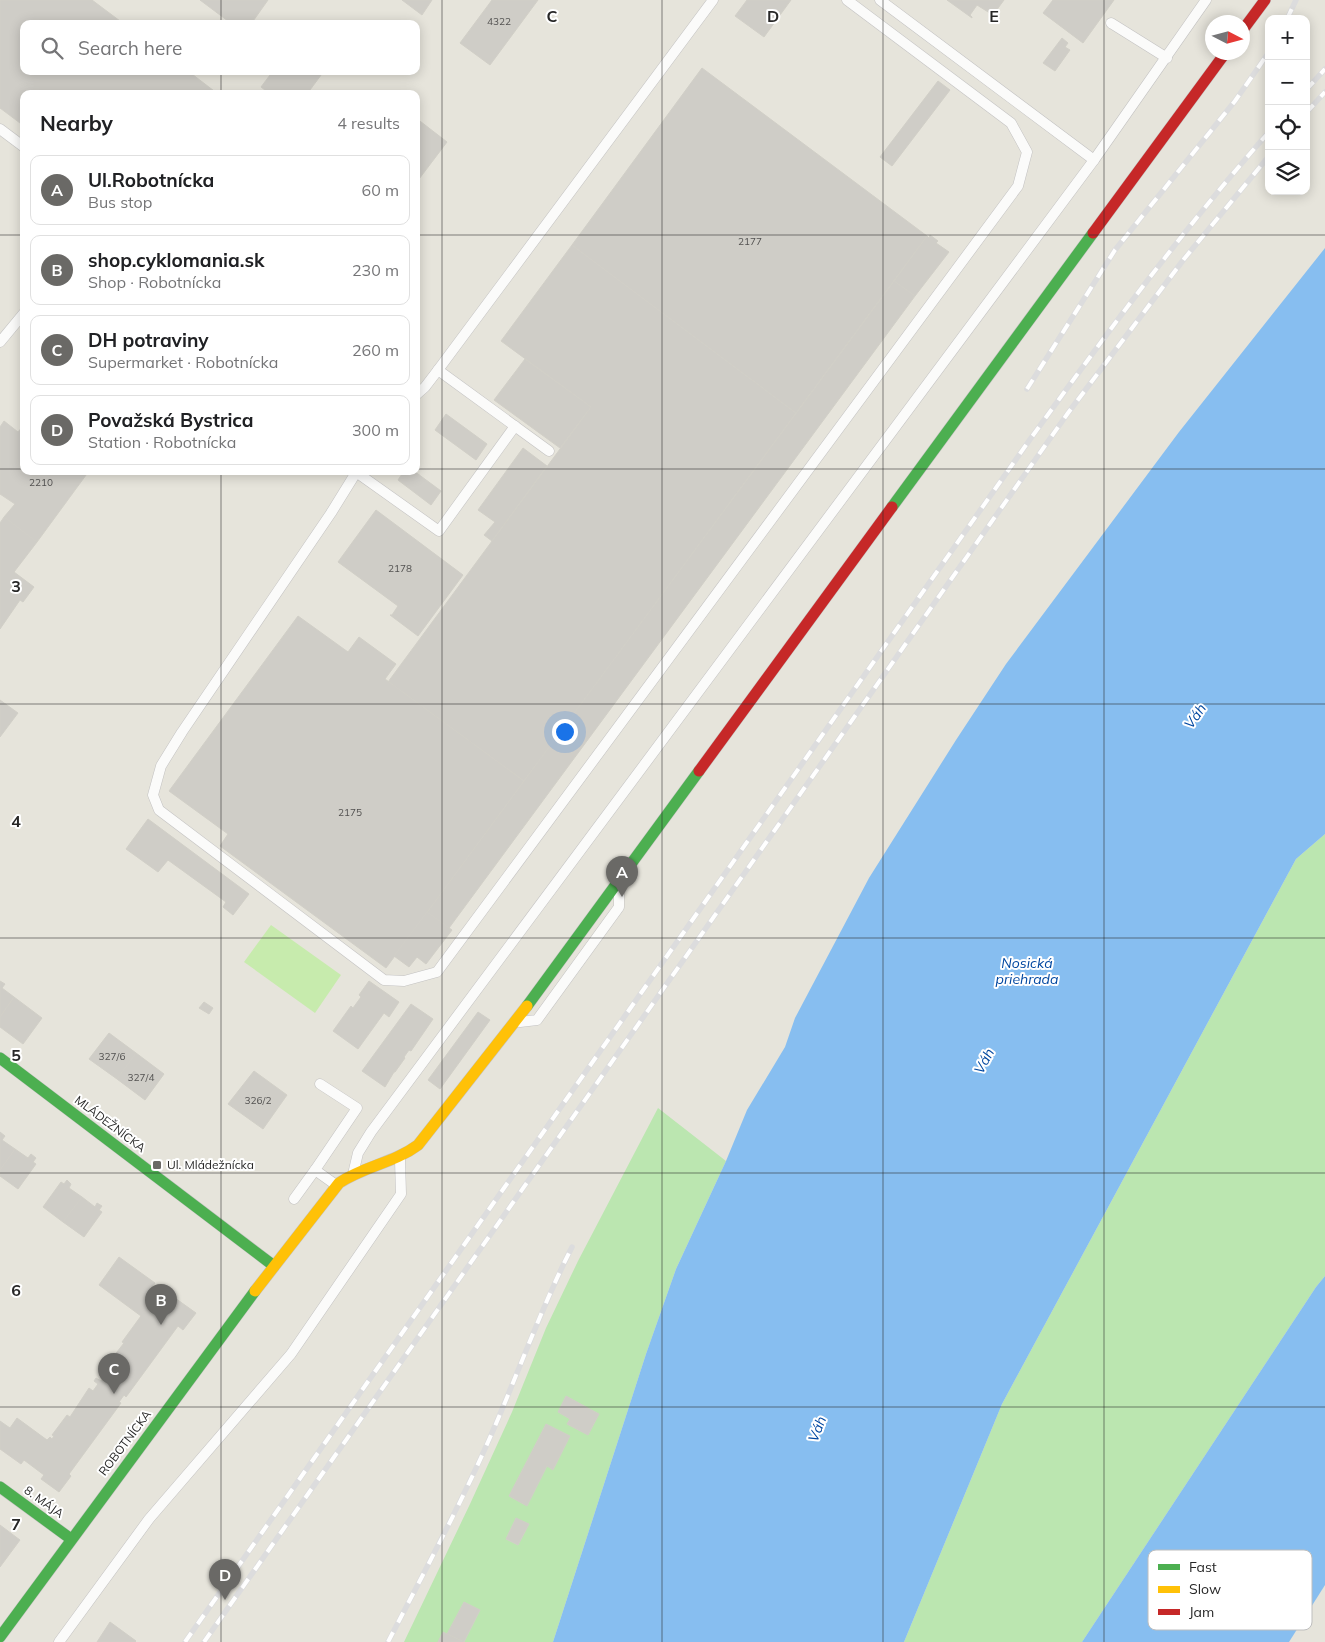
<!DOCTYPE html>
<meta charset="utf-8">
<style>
body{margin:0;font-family:Mulish,sans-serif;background:#f2f2f2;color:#202124}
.controls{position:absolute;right:15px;top:15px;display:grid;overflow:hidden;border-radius:10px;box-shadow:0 2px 12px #0003}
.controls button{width:45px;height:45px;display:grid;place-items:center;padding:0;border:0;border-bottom:1px solid #e0e0e0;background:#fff;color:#202124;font:25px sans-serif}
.compass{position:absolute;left:1205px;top:15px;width:45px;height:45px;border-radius:50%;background:#fff;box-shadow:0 2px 12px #0003;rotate:96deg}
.you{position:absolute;left:564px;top:731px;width:18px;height:18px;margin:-12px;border:4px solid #fff;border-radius:50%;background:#1a73e8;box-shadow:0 0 0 8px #1a73e833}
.badge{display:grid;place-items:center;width:32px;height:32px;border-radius:50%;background:#6a6966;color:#fff;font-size:16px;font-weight:700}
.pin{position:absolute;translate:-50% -41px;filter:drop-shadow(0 1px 2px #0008)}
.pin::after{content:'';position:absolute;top:26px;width:18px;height:15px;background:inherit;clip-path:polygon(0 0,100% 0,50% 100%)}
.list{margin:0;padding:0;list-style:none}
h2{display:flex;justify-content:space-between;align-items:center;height:65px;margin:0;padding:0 20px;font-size:21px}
h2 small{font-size:16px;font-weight:400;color:#757577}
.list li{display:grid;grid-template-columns:32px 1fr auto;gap:15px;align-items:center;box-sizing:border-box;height:70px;margin:0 10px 10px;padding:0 10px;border:1px solid #e0e0e0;border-radius:10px}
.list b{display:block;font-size:19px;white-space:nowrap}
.list p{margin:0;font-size:16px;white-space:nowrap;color:#757577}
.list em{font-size:16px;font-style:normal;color:#757577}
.icon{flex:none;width:28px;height:28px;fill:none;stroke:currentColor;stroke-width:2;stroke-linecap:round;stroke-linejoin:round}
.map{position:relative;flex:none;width:1325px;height:1642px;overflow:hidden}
.search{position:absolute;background:#fff;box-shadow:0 2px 12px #0003;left:20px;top:20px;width:400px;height:55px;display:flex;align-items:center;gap:12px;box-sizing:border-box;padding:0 18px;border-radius:10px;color:#757577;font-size:19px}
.panel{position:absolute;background:#fff;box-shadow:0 2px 12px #0003;left:20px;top:90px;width:400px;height:385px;border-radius:10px}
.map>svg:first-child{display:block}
</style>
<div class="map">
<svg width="1325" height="1642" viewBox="0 0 1325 1642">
<rect width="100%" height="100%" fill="#e6e4db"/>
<g fill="#bbe6b0">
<path d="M1325,834v442l-9,11 -234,355h-178l98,-238 294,-545z"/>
<path d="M658,1108l68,53 -50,108 -30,85 -93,288h-149l66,-138 42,-92 34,-84 32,-67z"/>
</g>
<path fill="#c7ebad" d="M271,925l70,50 -26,38 -71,-51z"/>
<g fill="#87bef0">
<path d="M1325,248v586l-29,25 -294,545 -98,238h-351l93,-288 30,-85 50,-108 21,-51 38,-63 10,-29 74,-140 87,-138 50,-76 173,-232z"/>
<path d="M1325,1276v309l-36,57h-207l234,-355z"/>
</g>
<g fill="#cfcdc7" stroke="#d1cfc7">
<path d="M0,0h92l32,24h-100v47h164l30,23h-194v32l-24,-18z"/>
<path d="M200,0h68l-17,24h-19z"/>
<path d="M402,0h30l-10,15z"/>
<path d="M492,0h46l-48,65 -30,-22z"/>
<path d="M747,0h44l-27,37 -29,-21z"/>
<path d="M947,0h57l-11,15 -16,-10 -7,10 2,2v1z"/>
<path d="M1053,0h61l-31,43 -40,-30z"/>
<path d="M1062,38l6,5 -3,4 5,3 -15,21 -12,-8z"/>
<path d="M702,68l225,168 -131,177 -224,-168z"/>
<path d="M273,71h51l-17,23h-37l-9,-7z"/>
<path d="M938,81l12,9 -58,76 -12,-9z"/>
<path d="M416,118l31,24 -31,41z"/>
<path d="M930,235l8,6 -2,2 13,9 -34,44 -21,-15 33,-45 2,2z"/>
<path d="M572,245l224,168 -272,368 -136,-99 203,-275 -90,-66z"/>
<path d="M894,281l21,15 -466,632 -22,-16z"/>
<path d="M525,359l66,48 -31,41 -66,-48z"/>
<path d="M446,414l41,30 -11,16 -41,-30z"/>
<path d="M4,421l14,11 6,-7v46h65l-52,71 -33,-25 11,-13 -15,-10v-67z"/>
<path d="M523,448l24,18 -55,75 -8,-6 11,-13 -17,-12z"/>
<path d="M404,471h10l27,20 -10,14 -33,-25z"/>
<path d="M376,510l87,65 -45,61 -28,-21h2l6,-9 -60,-44z"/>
<path d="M4,517l33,25 -23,30 20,15 -11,15 -3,-2 -20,29v-106z"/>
<path d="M298,616l50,36 11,-15 37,27 -11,15 139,102 -138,187 -166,-122 8,-12 -59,-43z"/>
<path d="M0,700l18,13 -18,24z"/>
<path d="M148,819l101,75 -16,21 -10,-8 3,-5 -58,-42 -10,12 -32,-23z"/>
<path d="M427,912l25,18 -26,34 -9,-7 -8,10 -15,-11z"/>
<path d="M0,981l5,3 -3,4 12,9 -14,20z"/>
<path d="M369,981l30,21 -10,15 -5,-4 -26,36 -25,-18 18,-25 2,2 8,-11 -2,-2z"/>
<path d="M14,997l28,21 -19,26 -23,-17v-10z"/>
<path d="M204,1002l9,6 -4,6 -10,-6z"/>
<path d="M411,1004l22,15 -22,32 -2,-1 -5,7 1,1 -10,14h-1l-9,15 -23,-16z"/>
<path d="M478,1012l12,8 -50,69 -12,-9z"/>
<path d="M109,1033l27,20 -19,26 -28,-20z"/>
<path d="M136,1053l28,21 -19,26 -28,-21z"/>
<path d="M254,1071l33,24 -24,34 -35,-25z"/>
<path d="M0,1132l5,4 -3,4 13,9 -15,21z"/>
<path d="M15,1149l13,9 3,-4 5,4 -3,4 3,2 -18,25 -18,-13v-6z"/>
<path d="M67,1180l4,4 -2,4 13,9 -19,25 -20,-15 18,-25 3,2z"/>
<path d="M82,1197l13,10 2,-4 5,3 -3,4 3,2 -18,25 -21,-15z"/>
<path d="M119,1257l36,26 -3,4 20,15 3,-4 21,15 -13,17 -5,-4 -52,71 -2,-2 -5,7 2,1 -52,71 2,2 -12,16 -18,-13 3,-4 -20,-15 -3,4 -21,-15v-28l10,7 7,-10 30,22 3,-3 2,2 2,-3 -2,-1 15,-20 3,2 19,-29 4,3 5,-7 -4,-3 2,-3 5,3 2,-3 -4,-3 25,-32 -2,-1 19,-26 -42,-31z"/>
<path d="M566,1396l33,18 -11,21 -21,-11 3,-5 -12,-7z"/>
<path d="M546,1424l24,12 -17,34 -6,-4 -20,40 -18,-10z"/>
<path d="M516,1518l13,6 -11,21 -12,-6z"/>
<path d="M0,1525l20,15 -20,27z"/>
<path d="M464,1602l16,8 -16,32 -17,-8z"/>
<path d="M110,1622l26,19 -1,1h-38z"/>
<path d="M443,1632l4,2 17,8h-26z"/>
</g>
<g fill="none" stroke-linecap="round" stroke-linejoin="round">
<g stroke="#c3c2c2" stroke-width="11">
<g id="lane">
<path d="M880,0l214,160"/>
<path d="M1111,23l56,35"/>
<path d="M0,129l24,18"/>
<path d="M0,342l24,-29"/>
<path d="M438,370l111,81"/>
<path d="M416,395l9,-8 13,-17 275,-370"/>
<path d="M357,471l-26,42 -149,219 -21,34 -8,29 6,15 225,170 20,1 33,-9 581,-786 9,-34 -16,-29 -164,-123"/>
<path d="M356,472l83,59 76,-105"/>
<path d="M520,1022l17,-2 82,-113v-18"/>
<path d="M320,1084l37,24 -42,62 21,15"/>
<path d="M354,1170l4,-17 13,-21 723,-972 112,-160"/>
<path d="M294,1199l21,-29"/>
<path d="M59,1642l90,-123 142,-165 110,-160 -1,-34"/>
</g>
</g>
<g stroke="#c3c2c2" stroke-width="12">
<g id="fast">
<path d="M892,507l201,-274"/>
<path d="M527,1006l172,-235"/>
<path d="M0,1058l274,208"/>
<path d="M0,1487l71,52"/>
<path d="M0,1637l255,-346"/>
</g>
</g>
<g stroke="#c3c2c2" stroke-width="12">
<path id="slow" d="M255,1291l84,-108c25,-17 55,-20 79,-38l109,-139"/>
</g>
<g stroke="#c3c2c2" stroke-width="12">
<g id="jam">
<path d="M1242,31l23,-31"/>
<path d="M1093,233l133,-181"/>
<path d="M699,771l193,-264"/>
</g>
</g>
<use href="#lane" stroke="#fbfbfa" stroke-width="10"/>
<use href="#fast" stroke="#4caf50" stroke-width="11"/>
<use href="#slow" stroke="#ffc107" stroke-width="11"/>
<use href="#jam" stroke="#c62828" stroke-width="11"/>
<g stroke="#dcdcdd" stroke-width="5.5">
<g id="rail">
<path d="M1287,19l9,-19"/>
<path d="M1306,90l19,-21"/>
<path d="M1306,113l19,-21"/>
<path d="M1027,389l88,-139 120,-149 34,-49"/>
<path d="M185,1642l846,-1204c76,-105 152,-209 238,-306"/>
<path d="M204,1642l864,-1229 116,-154 85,-103"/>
<path d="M388,1642c34,-66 70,-132 100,-200 29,-65 52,-132 84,-195"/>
</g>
</g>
<use href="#rail" stroke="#fff" stroke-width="4" stroke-dasharray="11" stroke-linecap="butt"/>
</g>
<path fill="none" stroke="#272727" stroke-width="1" stroke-opacity="0.55" d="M221,0v24M442,0v1642M662,0v1642M883,0v1642M1104,0v1642M221,71v23M0,235h24M416,235h909M0,469h24M416,469h909M221,471v1171M0,704h1325M0,938h1325M0,1173h1325M0,1407h1325"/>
<rect fill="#6a6966" stroke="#fff" stroke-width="2" x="152" y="1160" width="10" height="10" rx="2.5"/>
<g text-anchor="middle" stroke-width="4" stroke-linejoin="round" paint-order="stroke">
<g font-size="10" fill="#525150">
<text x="499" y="25">4322</text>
<text x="750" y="245">2177</text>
<text x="41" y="486">2210</text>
<text x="400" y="572">2178</text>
<text x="350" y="816">2175</text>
<text x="112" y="1060">327/6</text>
<text x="141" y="1081">327/4</text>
<text x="258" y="1104">326/2</text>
</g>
<g font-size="12" fill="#272727" stroke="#fff">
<text transform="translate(110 1124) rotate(37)" y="4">MLÁDEŽNÍCKA</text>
<text transform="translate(125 1443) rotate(-53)" y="4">ROBOTNÍCKA</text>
<text transform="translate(44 1502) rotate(36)" y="4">8. MÁJA</text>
</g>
<g font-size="12" fill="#272727" stroke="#fff" text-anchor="start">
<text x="167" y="1169">Ul. Mládežnícka</text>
</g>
<g font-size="14" font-style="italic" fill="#0147a0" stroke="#fff">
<text transform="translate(1195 716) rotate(-55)" y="5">Váh</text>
<text x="1027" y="968">Nosická<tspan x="1027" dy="16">priehrada</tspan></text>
<text transform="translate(984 1061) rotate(-62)" y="5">Váh</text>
<text transform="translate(817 1429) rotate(-69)" y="5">Váh</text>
</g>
</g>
<rect x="1148" y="1550" width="164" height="80" rx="8" fill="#fff" stroke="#bebebe" stroke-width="1"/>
<rect x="1158" y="1564" width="22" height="6" fill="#4caf50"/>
<rect x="1158" y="1586" width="22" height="7" fill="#ffc107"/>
<rect x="1158" y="1609" width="22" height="6" fill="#c62828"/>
<g font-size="14" fill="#272727">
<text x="1189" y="1572">Fast</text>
<text x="1189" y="1594">Slow</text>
<text x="1189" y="1617">Jam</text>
</g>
<g font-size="16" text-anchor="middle" font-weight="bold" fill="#272727" stroke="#fff" stroke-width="4" stroke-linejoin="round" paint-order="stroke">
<text x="552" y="22">C</text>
<text x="773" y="22">D</text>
<text x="994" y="22">E</text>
<text x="16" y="592">3</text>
<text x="16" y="827">4</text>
<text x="16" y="1061">5</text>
<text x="16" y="1296">6</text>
<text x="16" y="1530">7</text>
</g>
</svg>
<div class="controls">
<button>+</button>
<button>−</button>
<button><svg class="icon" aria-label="locate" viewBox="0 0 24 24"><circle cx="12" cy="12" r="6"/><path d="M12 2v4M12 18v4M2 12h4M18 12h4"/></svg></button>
<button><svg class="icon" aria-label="layers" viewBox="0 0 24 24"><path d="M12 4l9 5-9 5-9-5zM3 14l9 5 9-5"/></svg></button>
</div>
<svg class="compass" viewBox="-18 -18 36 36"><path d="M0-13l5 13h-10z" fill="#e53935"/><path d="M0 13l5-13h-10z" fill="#757577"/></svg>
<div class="you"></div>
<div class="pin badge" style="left:622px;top:897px">A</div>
<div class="pin badge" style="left:161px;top:1325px">B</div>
<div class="pin badge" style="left:114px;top:1394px">C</div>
<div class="pin badge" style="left:225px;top:1600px">D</div>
<div class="search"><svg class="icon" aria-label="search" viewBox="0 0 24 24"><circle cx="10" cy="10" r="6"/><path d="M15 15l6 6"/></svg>Search here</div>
<section class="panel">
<h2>Nearby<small>4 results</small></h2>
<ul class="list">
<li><span class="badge">A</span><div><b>Ul.Robotnícka</b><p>Bus stop</p></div><em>60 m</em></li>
<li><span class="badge">B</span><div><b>shop.cyklomania.sk</b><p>Shop · Robotnícka</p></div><em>230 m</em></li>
<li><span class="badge">C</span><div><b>DH potraviny</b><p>Supermarket · Robotnícka</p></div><em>260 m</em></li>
<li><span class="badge">D</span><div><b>Považská Bystrica</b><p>Station · Robotnícka</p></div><em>300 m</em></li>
</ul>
</section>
</div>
